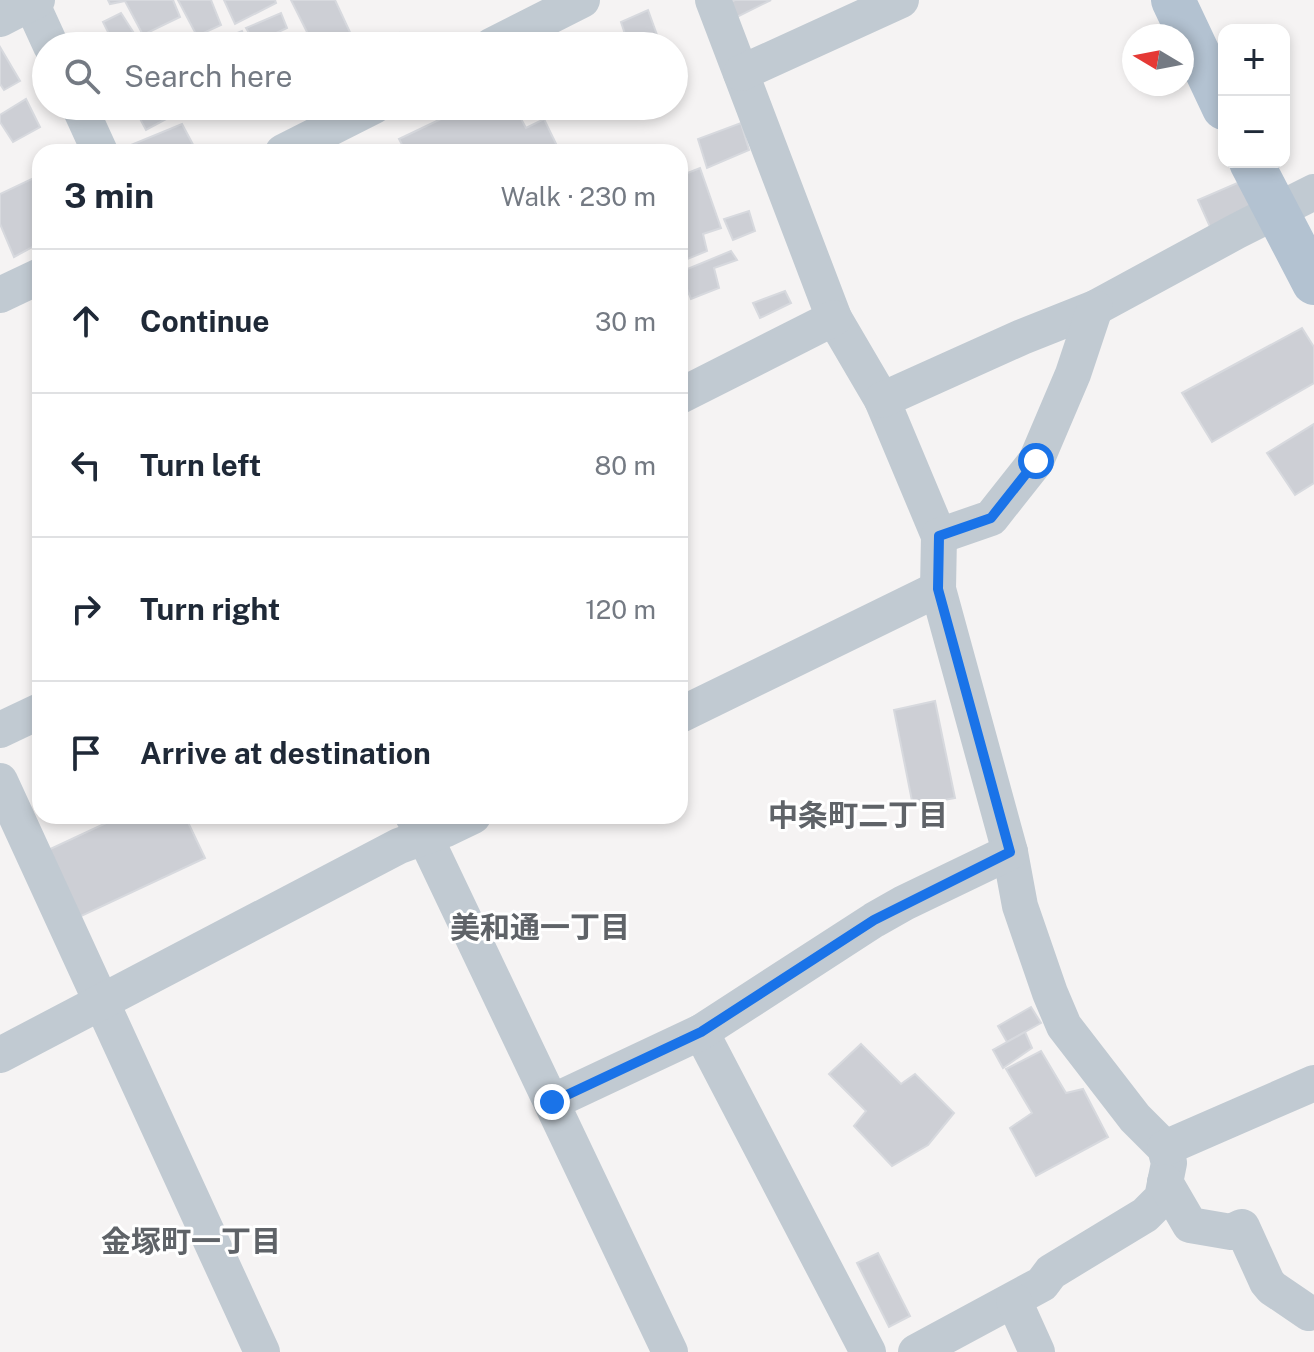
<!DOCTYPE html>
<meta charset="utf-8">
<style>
body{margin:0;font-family:"Public Sans","Noto Sans JP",sans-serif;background:#f2f2f3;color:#1f2937}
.controls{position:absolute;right:24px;top:24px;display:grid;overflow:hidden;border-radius:16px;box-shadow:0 4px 12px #0003}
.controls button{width:72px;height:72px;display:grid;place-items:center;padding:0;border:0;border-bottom:2px solid #e0e1e3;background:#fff;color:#1f2937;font:40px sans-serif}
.compass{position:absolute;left:1122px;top:24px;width:72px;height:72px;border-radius:50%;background:#fff;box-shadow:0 4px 12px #0003;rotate:280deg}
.stop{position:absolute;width:24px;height:24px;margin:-18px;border:6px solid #1a73e8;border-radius:50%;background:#fff}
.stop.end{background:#1a73e8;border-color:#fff;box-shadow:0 2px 8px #0008}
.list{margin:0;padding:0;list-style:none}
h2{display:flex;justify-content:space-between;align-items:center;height:104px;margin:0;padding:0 32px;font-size:34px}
h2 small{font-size:26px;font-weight:400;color:#747a83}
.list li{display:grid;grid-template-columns:52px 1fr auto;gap:24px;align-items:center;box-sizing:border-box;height:144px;padding:0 32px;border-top:2px solid #e0e1e3}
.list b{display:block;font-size:30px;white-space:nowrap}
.list em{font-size:26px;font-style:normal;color:#747a83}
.icon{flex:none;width:44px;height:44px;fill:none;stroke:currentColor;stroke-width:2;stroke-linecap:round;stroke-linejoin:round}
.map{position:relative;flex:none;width:1314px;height:1352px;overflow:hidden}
.search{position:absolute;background:#fff;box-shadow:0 4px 12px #0003;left:32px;top:32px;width:656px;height:88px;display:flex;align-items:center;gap:20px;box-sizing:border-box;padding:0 28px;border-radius:44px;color:#747a83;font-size:30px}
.panel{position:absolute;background:#fff;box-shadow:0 4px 12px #0003;left:32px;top:144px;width:656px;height:680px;border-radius:24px}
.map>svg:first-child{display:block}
</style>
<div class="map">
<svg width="1314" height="1352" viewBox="0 0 1314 1352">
<rect width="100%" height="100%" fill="#f5f3f3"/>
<g fill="#cdcfd5" stroke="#d7d9de" stroke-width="2">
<path d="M108,0h65l7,17 -37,18 -18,-34 -15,3z"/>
<path d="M178,0h33l10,25 -24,11z"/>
<path d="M224,0h51l1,3 -41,21z"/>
<path d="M291,0h44l20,43 -6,3h-35z"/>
<path d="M735,0h36l-36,18 -7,-15z"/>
<path d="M648,10l13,36h-32l-8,-24z"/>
<path d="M121,13l18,28 3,5h-27l-12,-24z"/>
<path d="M281,13l6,15 -32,15 -9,-15z"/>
<path d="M242,31l6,15h-32l-1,-4z"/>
<path d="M399,33l8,13h-29v-1z"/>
<path d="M0,47l20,34 -16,9 -4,-6z"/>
<path d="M26,99l14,28 -27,15 -13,-20v-7z"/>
<path d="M151,106h12l5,12 -22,12 -10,-19z"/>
<path d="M166,106h16l4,6 -13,6z"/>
<path d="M468,106h46l12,22 18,-9 16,33h-154l-7,-13z"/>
<path d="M741,123l8,27 -42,18 -9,-29z"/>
<path d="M182,124l15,28h-69l-2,-5z"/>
<path d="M700,168l21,60 -18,6 4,17 -22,9 -5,-15v-69z"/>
<path d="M40,175v68l-26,14 -14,-33v-30z"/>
<path d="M1242,181l14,25 -45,23 -13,-29z"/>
<path d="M749,211l6,20 -22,9 -9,-21z"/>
<path d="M731,251l6,9 -23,8 5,20 -28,11 -11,-27z"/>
<path d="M785,291l6,12 -31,15 -7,-15z"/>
<path d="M1302,328l12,19v36l-102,59 -30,-49z"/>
<path d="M1314,424v59l-19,12 -28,-42z"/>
<path d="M935,701l20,97 -42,8 -19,-96z"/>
<path d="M121,816h64l20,42 -128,60 -31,-67z"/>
<path d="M1031,1007l10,16 -34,19 -9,-16z"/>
<path d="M1025,1032l7,16 -29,20 -10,-18z"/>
<path d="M861,1044l40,40 14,-10 39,39 -26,32 -36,21 -38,-40 12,-15 -37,-37z"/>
<path d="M1041,1051l25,42 17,-4 25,48 -72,39 -26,-48 22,-15 -26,-44z"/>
<path d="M878,1253l32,63 -21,11 -32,-64z"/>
</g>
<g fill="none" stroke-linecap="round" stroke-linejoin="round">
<g stroke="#c1cad2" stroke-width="36">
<path d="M30,0l21,46"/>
<path d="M713,0l121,318 48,82 57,136 -1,53 72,263 10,54 30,87 14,33 71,92 30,30 4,15 -7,35 -17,17 -94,57 -9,12 -126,68"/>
<path d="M0,19l37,-19"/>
<path d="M491,46l91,-46"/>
<path d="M741,73l160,-73"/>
<path d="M79,106l21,46"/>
<path d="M283,152l91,-46"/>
<path d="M0,295l40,-19"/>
<path d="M680,396l154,-78"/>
<path d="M882,400l140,-63 73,-29 142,-77 77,-39"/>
<path d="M939,536l52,-18 45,-57 37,-87 22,-66"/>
<path d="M680,715l258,-126"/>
<path d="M0,730l40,-19"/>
<path d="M0,781l262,571"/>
<path d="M413,816l12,21 245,515"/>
<path d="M701,1032l167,320"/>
<path d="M0,1055l399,-209 47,-17 27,-13"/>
<path d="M552,1102l149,-70 173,-112 30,-17 106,-51"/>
<path d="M1165,1148l149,-65"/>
<path d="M1165,1182l25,43 41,7 11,-5 25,55 5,6 37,25"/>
<path d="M1014,1301l23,51"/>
</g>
<g stroke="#b3c2d1" stroke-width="44">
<path d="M1173,0l51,108"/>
<path d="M1251,162l63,121"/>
</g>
</g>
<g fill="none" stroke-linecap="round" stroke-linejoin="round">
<path stroke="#1a73e8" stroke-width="10" d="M552,1102l149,-70 173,-112 136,-68 -72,-263 1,-53 52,-18 45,-57"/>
</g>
<g text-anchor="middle" stroke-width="6" stroke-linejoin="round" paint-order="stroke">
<g font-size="30" font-weight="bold" fill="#5f6368" stroke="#fff">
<text x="858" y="826">中条町二丁目</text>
<text x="540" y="938">美和通一丁目</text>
<text x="191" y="1252">金塚町一丁目</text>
</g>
</g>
</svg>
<div class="controls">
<button>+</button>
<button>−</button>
</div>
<svg class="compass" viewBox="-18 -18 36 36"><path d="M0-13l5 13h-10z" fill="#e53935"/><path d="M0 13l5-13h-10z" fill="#747a83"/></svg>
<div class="stop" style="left:1036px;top:461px"></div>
<div class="stop end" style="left:552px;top:1102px"></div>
<div class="search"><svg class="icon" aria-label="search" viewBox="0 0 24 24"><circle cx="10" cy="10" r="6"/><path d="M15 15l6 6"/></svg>Search here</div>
<section class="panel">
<h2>3 min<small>Walk · 230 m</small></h2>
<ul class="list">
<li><svg class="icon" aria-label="ahead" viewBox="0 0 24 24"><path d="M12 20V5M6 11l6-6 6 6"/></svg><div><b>Continue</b></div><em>30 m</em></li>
<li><svg class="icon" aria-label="left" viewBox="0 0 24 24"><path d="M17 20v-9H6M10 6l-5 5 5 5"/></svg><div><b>Turn left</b></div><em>80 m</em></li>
<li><svg class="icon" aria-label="right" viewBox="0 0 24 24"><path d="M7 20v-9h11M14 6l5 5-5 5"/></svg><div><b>Turn right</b></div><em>120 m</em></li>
<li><svg class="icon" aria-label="arrive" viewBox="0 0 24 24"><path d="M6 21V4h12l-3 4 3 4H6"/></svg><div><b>Arrive at destination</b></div></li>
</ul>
</section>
</div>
